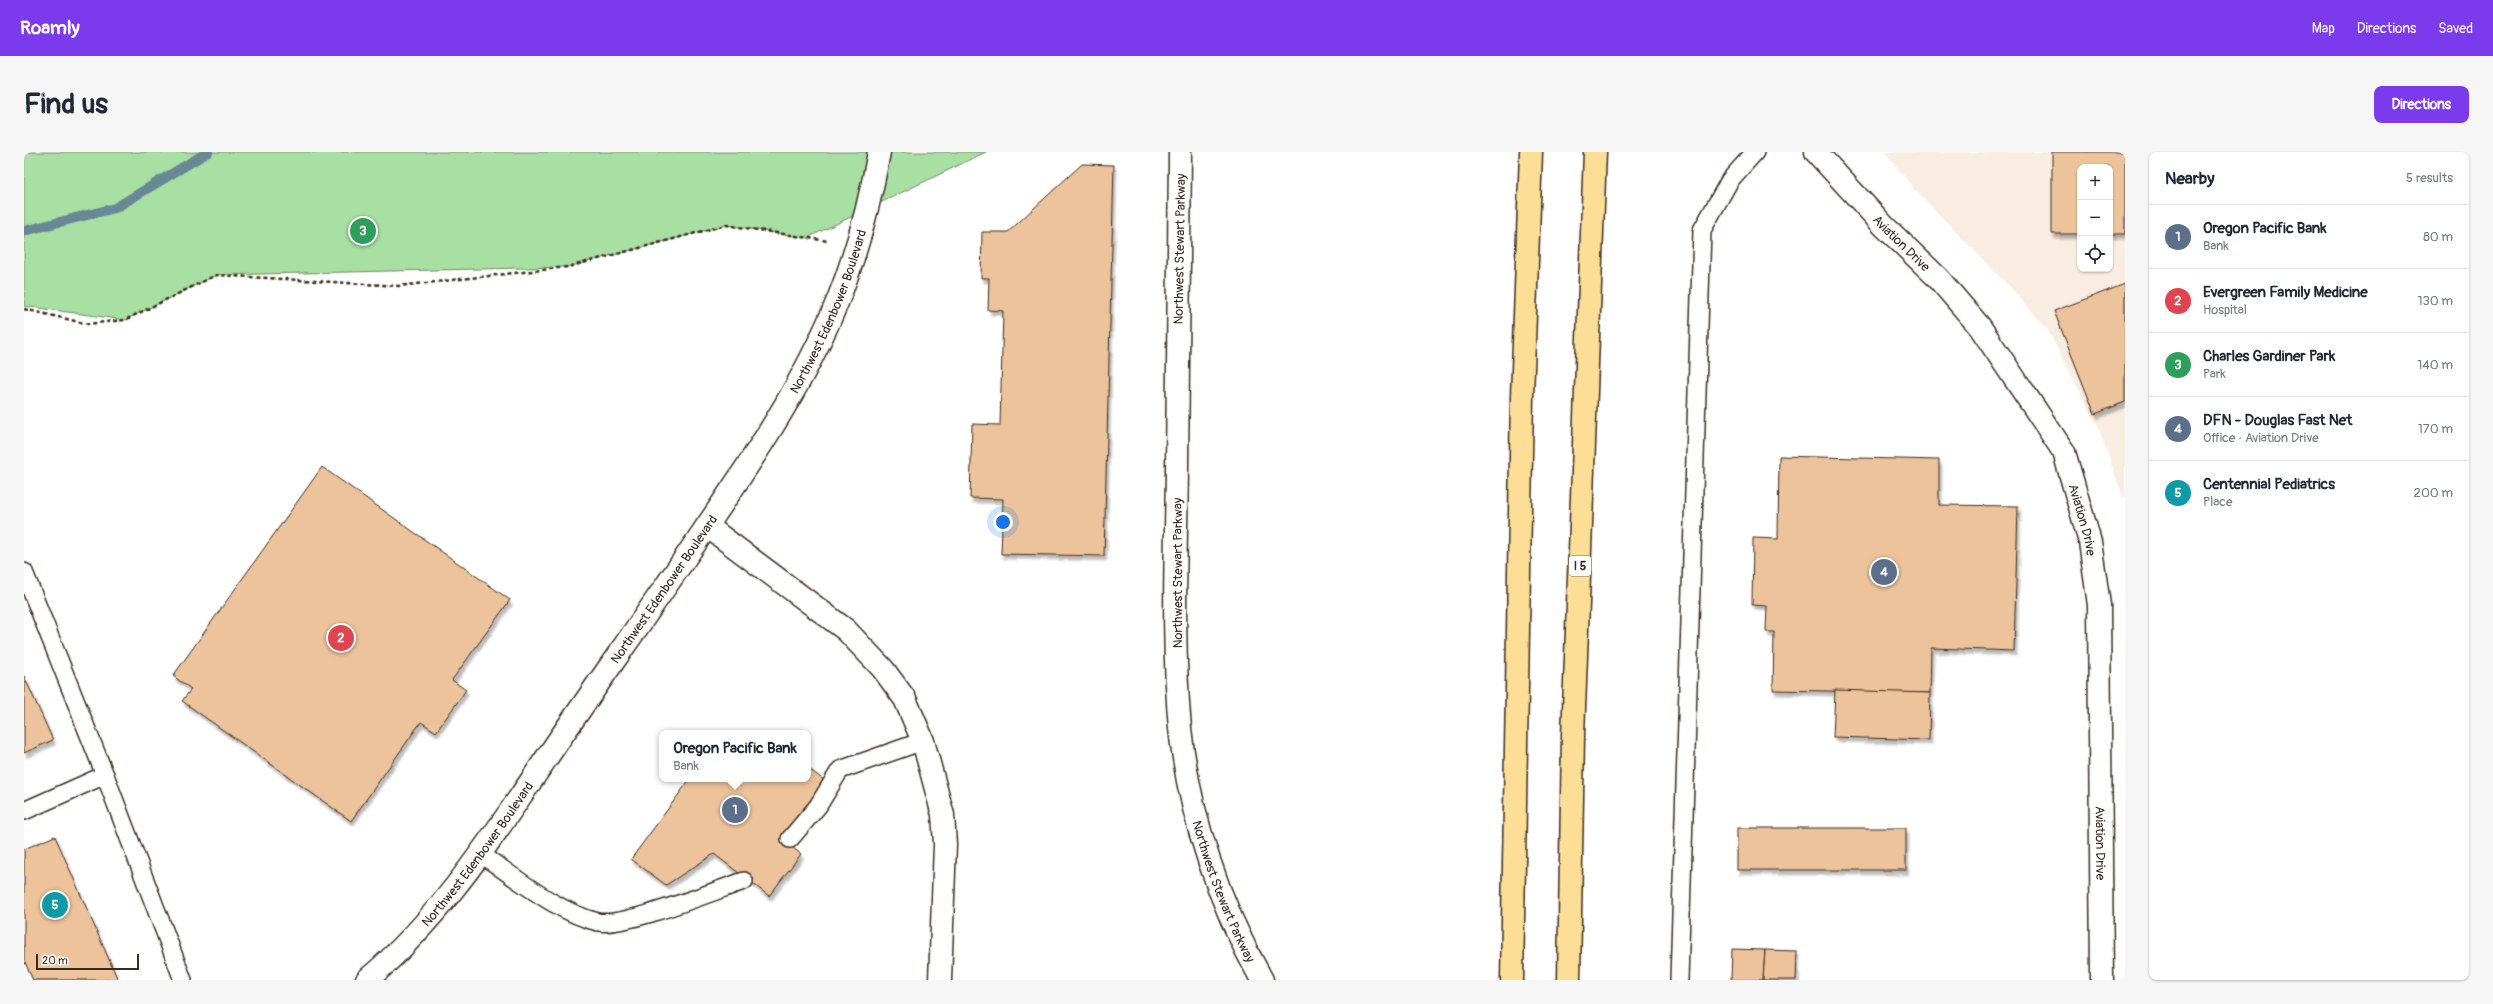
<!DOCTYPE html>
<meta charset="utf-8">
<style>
body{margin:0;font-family:Pangolin,sans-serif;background:#f6f6f7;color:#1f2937}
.controls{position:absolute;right:12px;top:12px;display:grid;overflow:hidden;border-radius:8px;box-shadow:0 1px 3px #0004}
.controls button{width:36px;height:36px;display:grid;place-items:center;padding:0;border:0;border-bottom:1px solid #e0e1e3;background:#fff;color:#1f2937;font:20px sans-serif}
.scale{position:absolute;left:12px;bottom:10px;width:103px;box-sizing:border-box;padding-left:4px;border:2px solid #3b2a1e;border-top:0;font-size:11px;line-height:14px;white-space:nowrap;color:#3b2a1e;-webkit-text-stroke:3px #fff;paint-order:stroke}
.you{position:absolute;left:979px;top:370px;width:14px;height:14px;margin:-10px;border:3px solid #fff;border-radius:50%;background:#1a73e8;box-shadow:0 0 0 6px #1a73e833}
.badge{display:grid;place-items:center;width:26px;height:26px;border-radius:50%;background:#7c3aed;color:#fff;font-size:13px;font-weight:700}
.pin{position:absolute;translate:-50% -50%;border:2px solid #fff;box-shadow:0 1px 4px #0006}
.popup{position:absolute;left:635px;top:578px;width:152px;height:52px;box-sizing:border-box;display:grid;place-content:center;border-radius:8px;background:#fff;filter:drop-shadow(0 1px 3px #0005);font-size:13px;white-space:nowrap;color:#747a83}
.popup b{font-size:15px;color:#1f2937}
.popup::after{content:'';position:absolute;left:50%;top:100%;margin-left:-8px;border:8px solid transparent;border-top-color:#fff}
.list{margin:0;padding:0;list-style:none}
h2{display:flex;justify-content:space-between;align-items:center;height:52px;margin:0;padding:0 16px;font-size:17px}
h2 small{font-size:13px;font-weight:400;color:#747a83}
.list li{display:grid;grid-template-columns:26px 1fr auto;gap:12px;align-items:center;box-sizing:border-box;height:64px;padding:0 16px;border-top:1px solid #e0e1e3}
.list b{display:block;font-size:15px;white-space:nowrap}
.list p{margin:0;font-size:13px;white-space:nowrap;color:#747a83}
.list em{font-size:13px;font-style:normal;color:#747a83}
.icon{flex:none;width:22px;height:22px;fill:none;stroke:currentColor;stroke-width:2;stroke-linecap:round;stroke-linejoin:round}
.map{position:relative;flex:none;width:2101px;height:828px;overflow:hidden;border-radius:8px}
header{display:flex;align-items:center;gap:24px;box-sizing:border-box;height:56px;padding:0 20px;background:#7c3aed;color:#fff}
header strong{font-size:19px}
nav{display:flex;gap:22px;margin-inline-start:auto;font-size:14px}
.intro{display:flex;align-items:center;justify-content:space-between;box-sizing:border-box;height:96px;padding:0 24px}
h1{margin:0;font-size:28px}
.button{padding:10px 18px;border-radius:8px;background:#7c3aed;color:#fff;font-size:14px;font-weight:700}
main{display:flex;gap:24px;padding:0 24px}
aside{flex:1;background:#fff;border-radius:8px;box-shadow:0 1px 3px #0004}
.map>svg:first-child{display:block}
</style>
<header>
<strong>Roamly</strong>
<nav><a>Map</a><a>Directions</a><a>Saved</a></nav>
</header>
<div class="intro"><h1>Find us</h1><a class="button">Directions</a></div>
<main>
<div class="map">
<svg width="2101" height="828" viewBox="0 0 2101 828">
<defs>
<filter id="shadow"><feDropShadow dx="2.5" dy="4.5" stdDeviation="1" flood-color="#0004"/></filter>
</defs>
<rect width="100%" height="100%" fill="#fff"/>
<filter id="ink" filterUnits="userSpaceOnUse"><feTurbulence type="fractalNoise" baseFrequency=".025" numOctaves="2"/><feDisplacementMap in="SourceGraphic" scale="8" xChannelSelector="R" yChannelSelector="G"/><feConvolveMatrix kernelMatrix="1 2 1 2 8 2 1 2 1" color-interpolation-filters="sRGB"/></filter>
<g filter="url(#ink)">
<path fill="#f9ede1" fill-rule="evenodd" d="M1861,0h240v350l-28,-78 -50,-95 -35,-40 -97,-99zM2056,15h30v102h-30z"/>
<path fill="#a8dfa2" stroke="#728460" d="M0,0h962l-179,86 -81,-13 -158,42 -352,8 -91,45 -101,-14z"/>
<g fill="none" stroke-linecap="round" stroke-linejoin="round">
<path stroke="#678896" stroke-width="10" d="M0,79l91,-23 93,-56"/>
</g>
<g fill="#ecc39b" stroke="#3b2a1e" filter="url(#shadow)">
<path d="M2028,0h73v82h-15v-67h-30v67h-28z"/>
<path d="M1058,12l32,1 -10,391 -103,-2 2,-55 -33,-1 2,-74 28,1 3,-114 -15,-1 1,-32h-8l1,-46h26z"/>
<path d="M2101,132v118l-30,12 -41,-103z"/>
<path d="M1755,304l160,4v45l79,1 -4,145 -83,-3 -1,45 -157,-3 1,-58h-8l1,-26 -15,-1 1,-67 25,1z"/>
<path d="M298,315l188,133 -58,80 14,10 -30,42 -15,-10 -70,99 -169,-120 9,-12 -18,-13z"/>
<path d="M0,524l29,64 -29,13z"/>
<path d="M1811,538l95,3 -1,47 -96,-3z"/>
<path d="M784,616l17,13 -44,58 20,15 -32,42 -55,-42 -48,31 -35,-26 59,-80h118z"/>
<rect x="1713" y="676" width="169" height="42"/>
<path d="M31,684l63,144h-85l-9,-20v-111z"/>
<path d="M1708,797l33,1 -2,30h-32z"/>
<path d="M1741,798l32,1 -1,29h-33z"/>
</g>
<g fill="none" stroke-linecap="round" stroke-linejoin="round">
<g stroke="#3b2a1e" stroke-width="20">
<g id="service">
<path d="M0,420l81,203 78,205"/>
<path d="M0,659l81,-36"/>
<path d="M766,687l28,-33 22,-36 83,-29"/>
<path d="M455,701c35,23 79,60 119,69 27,5 116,-31 146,-41"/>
<path d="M1655,828l23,-750 28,-50 25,-28"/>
</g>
</g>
<g stroke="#3b2a1e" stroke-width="25">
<path id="minor" d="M683,374l139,104 37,39 22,30 18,42 20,74 2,29 -5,136"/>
</g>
<g stroke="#3b2a1e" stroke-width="25">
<g id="tertiary">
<path id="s1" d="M1792,0l68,74 54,52 42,49 84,125 26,90 9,63 3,375"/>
<path id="s2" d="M343,828c84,-71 142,-169 205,-259 45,-65 91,-130 135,-195 50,-73 98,-145 131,-226 19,-48 32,-98 41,-148"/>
</g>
</g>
<g stroke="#3b2a1e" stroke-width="25">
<g id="secondary">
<path id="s3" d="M1156,0c-1,106 -2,212 -3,317 -1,86 -5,173 3,259 9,87 39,176 82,252"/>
</g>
</g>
<g stroke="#3b2a1e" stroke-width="25">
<g id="motorway">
<path d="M1488,828l10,-583 9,-245"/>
<path d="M1545,828l4,-244 22,-584"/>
</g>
</g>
<path stroke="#3b2a1e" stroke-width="2.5" stroke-dasharray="4 3" stroke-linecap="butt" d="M0,157l64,15 37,-4 91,-45 183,11 169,-19 158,-42 102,16"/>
<use href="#service" stroke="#fff" stroke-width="17"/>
<use href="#minor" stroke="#fff" stroke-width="22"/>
<use href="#tertiary" stroke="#fff" stroke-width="22"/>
<use href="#secondary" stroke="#fff" stroke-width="22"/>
<use href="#motorway" stroke="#fdde96" stroke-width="22"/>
</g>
</g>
<g text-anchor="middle" stroke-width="3" stroke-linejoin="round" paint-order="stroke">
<rect fill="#fff" stroke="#766a62" stroke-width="1" x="1545" y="404" width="22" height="20" rx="3"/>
<g font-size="12" font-weight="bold" fill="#3b2a1e">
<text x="1556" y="418">I 5</text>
</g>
<g font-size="13" fill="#3b2a1e" stroke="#fff">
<text dy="5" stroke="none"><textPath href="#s1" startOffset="125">Aviation Drive</textPath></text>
<text transform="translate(1155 97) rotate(-89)" y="5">Northwest Stewart Parkway</text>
<text dy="5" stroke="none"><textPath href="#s2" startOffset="816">Northwest Edenbower Boulevard</textPath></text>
<text dy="5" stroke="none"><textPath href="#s1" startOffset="461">Aviation Drive</textPath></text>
<text transform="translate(1153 421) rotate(-90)" y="5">Northwest Stewart Parkway</text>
<text dy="5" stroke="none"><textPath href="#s2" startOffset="492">Northwest Edenbower Boulevard</textPath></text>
<text dy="5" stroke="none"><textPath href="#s1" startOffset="786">Aviation Drive</textPath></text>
<text dy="5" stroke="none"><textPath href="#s2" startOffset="168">Northwest Edenbower Boulevard</textPath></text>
<text dy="5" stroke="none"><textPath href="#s3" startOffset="746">Northwest Stewart Parkway</textPath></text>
</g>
</g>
</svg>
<div class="controls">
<button>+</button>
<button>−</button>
<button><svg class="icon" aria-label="locate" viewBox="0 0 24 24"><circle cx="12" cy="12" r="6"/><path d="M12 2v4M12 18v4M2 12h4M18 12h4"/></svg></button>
</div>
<div class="scale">20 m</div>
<div class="you"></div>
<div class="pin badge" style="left:711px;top:658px;background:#5c6f8a">1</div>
<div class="popup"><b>Oregon Pacific Bank</b>Bank</div>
<div class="pin badge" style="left:317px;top:486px;background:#e0444e">2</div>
<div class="pin badge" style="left:339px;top:79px;background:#2e9e5b">3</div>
<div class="pin badge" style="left:1860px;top:420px;background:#5c6f8a">4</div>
<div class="pin badge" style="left:31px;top:753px;background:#0f9aa8">5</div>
</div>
<aside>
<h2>Nearby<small>5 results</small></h2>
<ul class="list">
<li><span class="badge" style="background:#5c6f8a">1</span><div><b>Oregon Pacific Bank</b><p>Bank</p></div><em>80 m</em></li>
<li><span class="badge" style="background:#e0444e">2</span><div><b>Evergreen Family Medicine</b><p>Hospital</p></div><em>130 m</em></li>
<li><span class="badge" style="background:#2e9e5b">3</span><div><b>Charles Gardiner Park</b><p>Park</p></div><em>140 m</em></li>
<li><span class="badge" style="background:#5c6f8a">4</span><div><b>DFN - Douglas Fast Net</b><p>Office · Aviation Drive</p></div><em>170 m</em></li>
<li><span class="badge" style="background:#0f9aa8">5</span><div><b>Centennial Pediatrics</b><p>Place</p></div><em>200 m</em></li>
</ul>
</aside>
</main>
